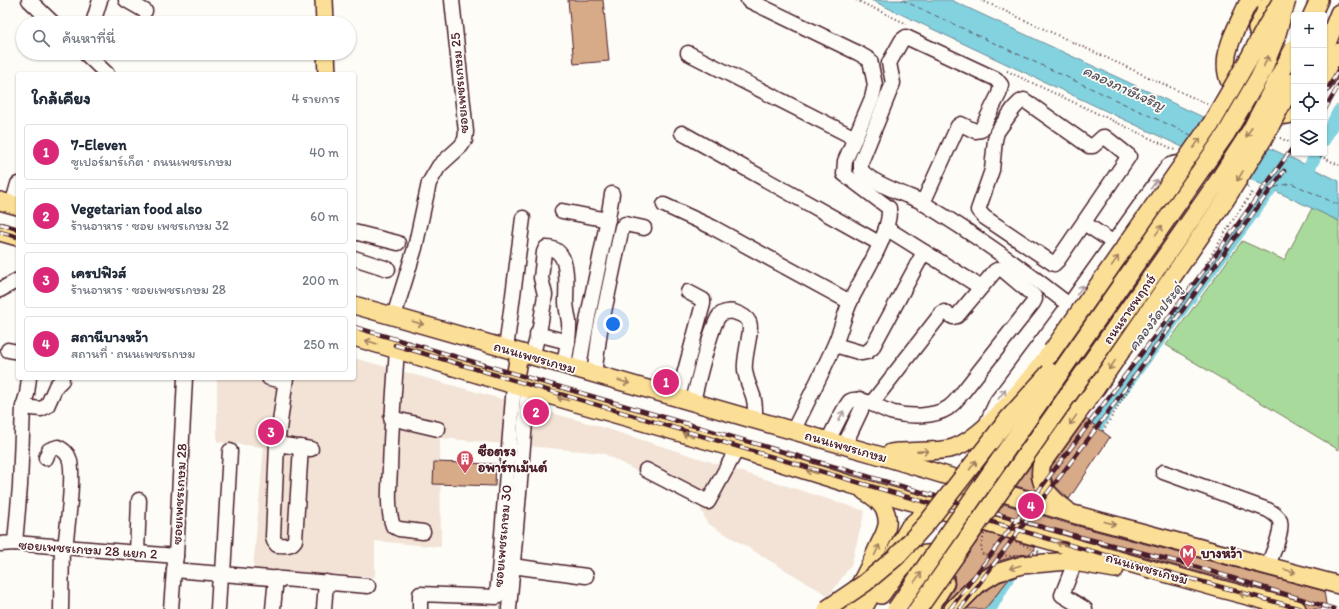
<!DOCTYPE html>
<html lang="th">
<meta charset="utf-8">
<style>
body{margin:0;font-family:Itim,"Playpen Sans Thai",sans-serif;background:#f6f6f7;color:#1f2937}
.controls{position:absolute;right:12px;top:12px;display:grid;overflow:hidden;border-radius:4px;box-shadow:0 1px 3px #0004}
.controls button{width:36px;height:36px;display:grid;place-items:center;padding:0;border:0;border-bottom:1px solid #e0e1e3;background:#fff;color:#1f2937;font:20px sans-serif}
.you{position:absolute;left:613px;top:324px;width:14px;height:14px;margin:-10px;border:3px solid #fff;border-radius:50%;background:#1a73e8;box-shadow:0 0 0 6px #1a73e833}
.badge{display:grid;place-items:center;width:26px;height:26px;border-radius:50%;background:#db2777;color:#fff;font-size:13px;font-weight:700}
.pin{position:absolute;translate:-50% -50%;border:2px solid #fff;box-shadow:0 1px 4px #0006}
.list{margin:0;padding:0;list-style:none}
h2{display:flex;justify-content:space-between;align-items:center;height:52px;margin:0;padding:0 16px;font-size:17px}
h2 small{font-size:13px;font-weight:400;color:#747a83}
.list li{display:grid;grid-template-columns:26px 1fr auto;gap:12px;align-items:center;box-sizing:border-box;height:56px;margin:0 8px 8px;padding:0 8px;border:1px solid #e0e1e3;border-radius:4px}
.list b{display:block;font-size:15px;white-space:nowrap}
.list p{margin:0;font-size:13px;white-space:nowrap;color:#747a83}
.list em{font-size:13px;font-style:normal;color:#747a83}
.icon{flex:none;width:22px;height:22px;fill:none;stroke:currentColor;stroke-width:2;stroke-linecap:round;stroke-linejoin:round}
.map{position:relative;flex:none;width:1339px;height:609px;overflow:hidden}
.search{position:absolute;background:#fff;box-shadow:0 1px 3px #0004;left:16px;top:16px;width:340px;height:44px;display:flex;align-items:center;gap:10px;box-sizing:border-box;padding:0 14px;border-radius:22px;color:#747a83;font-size:15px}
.panel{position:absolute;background:#fff;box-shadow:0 1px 3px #0004;left:16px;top:72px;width:340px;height:308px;border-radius:4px}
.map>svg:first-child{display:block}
</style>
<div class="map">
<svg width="1339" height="609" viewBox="0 0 1339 609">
<rect width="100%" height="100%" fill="#fdfcf7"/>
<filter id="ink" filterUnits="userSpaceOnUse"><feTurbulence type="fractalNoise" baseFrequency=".025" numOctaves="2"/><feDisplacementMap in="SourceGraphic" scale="8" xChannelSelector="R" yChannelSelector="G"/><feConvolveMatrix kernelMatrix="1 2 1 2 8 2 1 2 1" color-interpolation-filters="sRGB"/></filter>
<g filter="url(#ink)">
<path fill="#f2e3d6" d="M354,358l241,67 270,86 -14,54 -22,31 -122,-73 -8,-18 -96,-52 -163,-15 1,109 -66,-6v36l-122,-8 11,-122 -47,-5v-64h137z"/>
<path fill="#a8da9b" stroke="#797c63" d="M1312,208l27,13v229l-173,-105 76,-104 42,19z"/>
<path fill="#83d2df" stroke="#6c8a97" d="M871,0h80l353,164 35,17v40z"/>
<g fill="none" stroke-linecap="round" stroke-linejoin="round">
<g stroke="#83d2df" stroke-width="13">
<path d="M1324,140l15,-29"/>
<path d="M1302,181l15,-28"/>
<path d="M1088,442l16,-28 176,-238"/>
<path d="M990,609l18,-32"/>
</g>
<g stroke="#5b5561" stroke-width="1" stroke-dasharray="5 4" stroke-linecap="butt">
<path d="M902,0l291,136"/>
<path d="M1246,184l5,10 40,-11 48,22"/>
</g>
</g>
<g fill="#d7aa88" stroke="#4a1f2b">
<path d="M568,0h35l6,61 -35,3z"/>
<path d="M1086,419l24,18 -41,62 -15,-14 -3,-9v-9z"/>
<path d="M434,462l62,2 -1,22 -62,-2z"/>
<path d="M1032,464l-1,14 5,14 -20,-6z"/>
<path d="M1004,504l66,20 254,67 2,13 -5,5h-14l-3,-7 -4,-3 -76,-20 -228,-64z"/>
<path d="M984,532l52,15 -6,7 -11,1 -26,8 -20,12 -27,27 -3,7h-2l13,-21 1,-4 -1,-10z"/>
<path d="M1009,579l-24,30h-18l17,-17 16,-10z"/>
</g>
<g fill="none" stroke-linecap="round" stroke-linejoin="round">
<g stroke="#4a1f2b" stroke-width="17">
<g id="minor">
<path d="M29,0l24,23"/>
<path d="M126,0l19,11"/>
<path d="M748,0l110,53 12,7 5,25 -3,13 -27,63 -1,13 45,34c2,26 -27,69 -38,92 -7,15 -10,31 -17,46 -13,29 -27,57 -41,85"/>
<path d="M93,23l7,-23"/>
<path d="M85,53l22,21"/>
<path d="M688,53l167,85"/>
<path d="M1024,100l65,46h4l10,-9h2l24,19 -71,104 -4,4 -70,-47 -6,-7 14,-40 3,-30 2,-8 17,-24 6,-6z"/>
<path d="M682,133l197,110"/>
<path d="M923,203l35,-77 3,-2 14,7 6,-1 18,-36 2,-9 -5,-6 -90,-42 -4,3 -13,23 4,20 -32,79v8c9,12 42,24 57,30 53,32 103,67 151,105"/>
<path d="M12,205l6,-21"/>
<path d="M664,205l48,22 138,75"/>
<path d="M562,211l46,9"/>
<path d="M1084,223l30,20"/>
<path d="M886,228l88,55"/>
<path d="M354,232l44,11"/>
<path d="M354,258l34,11"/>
<path d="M0,290l18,-10"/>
<path d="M394,316l21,-68 14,-65 10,-17 22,-20 4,-6 1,-8 -14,-132"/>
<path d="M537,334l31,8"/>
<path d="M835,345l27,8 5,-1 5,-4 52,-96"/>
<path d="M506,349l17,-131"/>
<path d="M8,350l10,2"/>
<path d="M397,350c-3,40 -6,79 -7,119 -1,18 -3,40 3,57l6,3 24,3"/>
<path d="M532,357l8,-30 5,-32 -4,-17 3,-26 2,-4c25,-1 20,37 20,53 0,7 2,14 3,21 1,14 -3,29 -5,43"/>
<path d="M579,369c8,-59 24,-116 33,-175"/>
<path d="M594,374l6,-43 22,-104 3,-3 19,4"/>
<path d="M269,378l16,3"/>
<path d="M286,378l-9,66 -4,93 1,4 3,4c7,0 14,2 18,-5l6,-93"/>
<path d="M678,397l25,-93v-4l-15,-8"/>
<path d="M693,402c3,-14 19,-80 27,-87 3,-3 10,-4 14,-3 6,2 13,5 15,10 4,8 -6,36 -4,48 1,9 4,15 7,23 4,9 3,18 3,27"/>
<path d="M23,407l18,2 6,-3 9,-20 6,-6"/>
<path d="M391,418l47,11"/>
<path d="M986,425l11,-24 72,-96 99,-139c4,-2 8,-3 12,-3 12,2 28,14 25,27 -1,4 -4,8 -6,11"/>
<path d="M993,428c-1,22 24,37 39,17"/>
<path d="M828,441c4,-8 17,-36 22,-40 9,-6 34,10 44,12 15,4 40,4 54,-5 4,-3 8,-7 11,-11l74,-94 2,-4 -1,-3 -31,-26 -4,-1 -4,2 -38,45 -4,1 -9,-5 -3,2 -70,90"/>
<path d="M277,444l34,5"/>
<path d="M844,446l17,-36 1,-6 -2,-5"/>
<path d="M46,458l3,-8 9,-3c5,3 9,5 11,11 6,13 -2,72 -4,90"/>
<path d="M646,470l62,32 29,-53"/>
<path d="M1163,472l105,38c5,3 10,6 12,11 3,12 -8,33 -12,44"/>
<path d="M15,543l5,-57 3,-79 4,-13 2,-16"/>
<path d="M0,544l15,-1 161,13"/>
<path d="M137,553l2,-53"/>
<path d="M1075,562l-13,33 23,14"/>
<path d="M512,566l74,10"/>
<path d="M174,570l194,16"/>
<path d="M223,574l7,-123"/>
<path d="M61,609l1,-62"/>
<path d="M171,609l3,-39 2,-14 9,-178"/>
<path d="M218,609l2,-36"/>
<path d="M273,609l3,-31"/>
<path d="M324,609l2,-27"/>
<path d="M420,609v-15l77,3 17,-212"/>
<path d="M509,609l19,-221"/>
</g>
</g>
<g stroke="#4a1f2b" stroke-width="20">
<g id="major">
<path d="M324,0l1,23"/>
<path d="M1253,0l-6,5c-13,29 -35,62 -8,91 5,6 11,12 19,15 12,4 24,7 36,2"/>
<path d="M1312,15l7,-15"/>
<path d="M1257,29l14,-29"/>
<path d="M1324,51l15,-38"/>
<path d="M326,53l1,21"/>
<path d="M1324,83l6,-11 9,-20"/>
<path d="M0,201l18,5"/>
<path d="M0,232l18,5"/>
<path d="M354,305l531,152 188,57 266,71"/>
<path d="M354,337l160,48 223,64 112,35 372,105 76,20"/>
<path d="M514,385l5,-32"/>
<path d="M886,457l5,-4 7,-1c14,-1 43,0 55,-4 34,-11 76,-69 99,-97"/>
<path d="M1067,510c-17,-12 -31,-26 -25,-47l54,-75"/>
<path d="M881,595c12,-16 24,-38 45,-41 5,-1 11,1 14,5 6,7 5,15 3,23"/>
<path d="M845,609c13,-20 25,-42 34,-64 3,-6 7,-13 8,-20 2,-16 -10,-27 -23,-34"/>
<path d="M863,609l47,-83c24,-22 43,-31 76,-31"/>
<path d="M929,609l16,-26"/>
<path d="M953,609l25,-25 18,-11 26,-8 46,-4 47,8"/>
</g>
</g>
<g stroke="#4a1f2b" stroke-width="2" stroke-dasharray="1 3" stroke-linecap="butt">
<path d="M856,0l51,24"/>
<path d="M981,0l226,104"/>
<path d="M1007,71l168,79"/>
<path d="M1280,138l14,6"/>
<path d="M1313,153l26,12"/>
<path d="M1103,431l130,-211 18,-26"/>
<path d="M994,532l46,20 -26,4 -31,-1 -2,-7 3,-14z"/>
</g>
<use href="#minor" stroke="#fdfcf7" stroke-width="14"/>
<use href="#major" stroke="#fbdf96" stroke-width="17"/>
<g stroke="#4a1f2b" stroke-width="4.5">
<g id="rail">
<path d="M1324,96l15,-28"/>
<path d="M1324,111l15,-26"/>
<path d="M0,224l18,5"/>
<path d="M0,232l18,5"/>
<path d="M354,327l695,202 138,35 147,45"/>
<path d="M395,345l678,201 228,63"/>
<path d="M950,609l270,-360 74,-103"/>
<path d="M960,609l141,-187 183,-251"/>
</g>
</g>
<use href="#rail" stroke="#fdfcf7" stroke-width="3" stroke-dasharray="9" stroke-linecap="butt"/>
<g stroke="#4a1f2b" stroke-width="20" stroke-linecap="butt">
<g id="major-bridge">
<path d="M1052,351l159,-227 37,-64 19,-35 13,-22"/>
<path d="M1096,388l130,-189 38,-61 30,-57"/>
<path d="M827,609l38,-26 31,-26 31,-34 81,-104 42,-47"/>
<path d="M896,609l330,-475 36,-62 14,-35 11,-37"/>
<path d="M918,609l298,-425 35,-54 43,-82"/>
</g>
</g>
<use href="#major-bridge" stroke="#fbdf96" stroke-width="17"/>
</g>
<defs><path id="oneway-shaft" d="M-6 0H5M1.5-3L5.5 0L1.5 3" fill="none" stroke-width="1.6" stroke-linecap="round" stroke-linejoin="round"/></defs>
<g stroke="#a27f60">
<use href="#oneway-shaft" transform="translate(1266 61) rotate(-67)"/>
<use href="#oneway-shaft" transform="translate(1249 132) rotate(121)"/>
<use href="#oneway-shaft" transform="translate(1197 143) rotate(-55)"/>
<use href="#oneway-shaft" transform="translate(1240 176) rotate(121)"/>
<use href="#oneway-shaft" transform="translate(1159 230) rotate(-55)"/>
<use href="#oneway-shaft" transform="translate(1115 261) rotate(-55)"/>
<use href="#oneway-shaft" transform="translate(418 323) rotate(16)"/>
<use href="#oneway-shaft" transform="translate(371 342) rotate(-163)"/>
<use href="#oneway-shaft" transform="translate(1112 365) rotate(125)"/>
<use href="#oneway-shaft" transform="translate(624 382) rotate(16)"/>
<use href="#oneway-shaft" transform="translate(563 399) rotate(-164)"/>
<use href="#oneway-shaft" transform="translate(1073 420) rotate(125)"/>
<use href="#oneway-shaft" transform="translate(688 435) rotate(-164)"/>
<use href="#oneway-shaft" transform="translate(923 451) rotate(-2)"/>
<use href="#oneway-shaft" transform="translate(973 465) rotate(-53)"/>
<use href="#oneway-shaft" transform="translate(812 472) rotate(-163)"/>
<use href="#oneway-shaft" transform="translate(1110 523) rotate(15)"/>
<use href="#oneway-shaft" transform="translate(1062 544) rotate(-164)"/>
<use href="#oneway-shaft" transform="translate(877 550) rotate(-66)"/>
<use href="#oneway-shaft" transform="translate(1015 567) rotate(163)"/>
<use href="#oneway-shaft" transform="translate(1290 571) rotate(15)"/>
<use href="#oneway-shaft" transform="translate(918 577) rotate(-55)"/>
<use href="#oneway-shaft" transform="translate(1245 595) rotate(-166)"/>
</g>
<g stroke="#ac999b">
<use href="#oneway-shaft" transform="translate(1154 184) rotate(-54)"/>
<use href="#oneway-shaft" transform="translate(1080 290) rotate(-55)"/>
<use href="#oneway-shaft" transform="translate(1002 394) rotate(-53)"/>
<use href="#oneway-shaft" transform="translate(841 416) rotate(-63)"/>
</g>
</g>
<defs>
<g id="building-pin" transform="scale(0.9)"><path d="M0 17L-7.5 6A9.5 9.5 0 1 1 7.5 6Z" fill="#d1495b" stroke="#fdfcf7"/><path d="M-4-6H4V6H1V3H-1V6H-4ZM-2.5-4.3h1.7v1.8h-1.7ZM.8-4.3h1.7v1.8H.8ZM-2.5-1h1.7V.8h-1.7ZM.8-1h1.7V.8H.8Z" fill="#fff"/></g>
<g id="metro-pin" transform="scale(0.9)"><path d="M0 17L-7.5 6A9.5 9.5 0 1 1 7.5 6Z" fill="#d1495b" stroke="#fdfcf7"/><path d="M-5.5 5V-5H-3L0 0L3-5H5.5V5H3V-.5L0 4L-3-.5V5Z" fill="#fff"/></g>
</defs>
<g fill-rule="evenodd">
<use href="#building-pin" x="465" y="459"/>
<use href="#metro-pin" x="1188" y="553"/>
</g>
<g text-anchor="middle" stroke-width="3.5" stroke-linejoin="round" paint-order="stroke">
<g font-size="14" fill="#4a1f2b" stroke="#fdfcf7">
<text transform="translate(459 83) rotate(-95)" y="5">ซอยเพชรเกษม 25</text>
<text transform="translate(1129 309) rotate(-55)" y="5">ถนนราชพฤกษ์</text>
<text transform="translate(535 357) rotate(16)" y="5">ถนนเพชรเกษม</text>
<text transform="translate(846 446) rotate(16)" y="5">ถนนเพชรเกษม</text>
<text transform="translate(179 494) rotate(-87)" y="5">ซอยเพชรเกษม 28</text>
<text transform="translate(502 536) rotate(-85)" y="5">ซอยเพชรเกษม 30</text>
<text transform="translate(88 549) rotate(4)" y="5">ซอยเพชรเกษม 28 แยก 2</text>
<text transform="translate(1147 568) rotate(16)" y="5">ถนนเพชรเกษม</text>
</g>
<g font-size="14" font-weight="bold" fill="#4a1f2b" stroke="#fdfcf7" text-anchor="start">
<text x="478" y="456">ซื่อตรง<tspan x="478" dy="16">อพาร์ทเม้นต์</tspan></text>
<text x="1201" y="558">บางหว้า</text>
</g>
<g font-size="15" font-style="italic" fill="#5b5561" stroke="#fdfcf7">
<text transform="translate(1124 88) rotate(25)" y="5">คลองภาษีเจริญ</text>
<text transform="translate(1155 317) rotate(-53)" y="5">คลองวัดประดู่</text>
</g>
</g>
</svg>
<div class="controls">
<button>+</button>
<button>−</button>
<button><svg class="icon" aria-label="locate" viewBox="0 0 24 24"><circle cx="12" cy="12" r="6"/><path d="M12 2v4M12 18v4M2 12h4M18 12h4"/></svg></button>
<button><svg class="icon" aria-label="layers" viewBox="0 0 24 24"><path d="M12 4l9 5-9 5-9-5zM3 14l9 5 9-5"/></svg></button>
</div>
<div class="you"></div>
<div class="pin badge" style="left:666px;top:382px">1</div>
<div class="pin badge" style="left:536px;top:412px">2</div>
<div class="pin badge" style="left:271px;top:432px">3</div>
<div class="pin badge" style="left:1031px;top:506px">4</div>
<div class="search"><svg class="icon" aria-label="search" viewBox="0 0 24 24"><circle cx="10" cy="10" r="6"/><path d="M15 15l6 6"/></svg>ค้นหาที่นี่</div>
<section class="panel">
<h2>ใกล้เคียง<small>4 รายการ</small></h2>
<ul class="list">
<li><span class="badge">1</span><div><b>7-Eleven</b><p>ซูเปอร์มาร์เก็ต · ถนนเพชรเกษม</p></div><em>40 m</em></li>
<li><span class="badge">2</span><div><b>Vegetarian food also</b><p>ร้านอาหาร · ซอย เพชรเกษม 32</p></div><em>60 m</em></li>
<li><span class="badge">3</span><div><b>เครปฟิวส์</b><p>ร้านอาหาร · ซอยเพชรเกษม 28</p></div><em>200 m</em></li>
<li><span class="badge">4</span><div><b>สถานีบางหว้า</b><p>สถานที่ · ถนนเพชรเกษม</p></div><em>250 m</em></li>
</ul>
</section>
</div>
